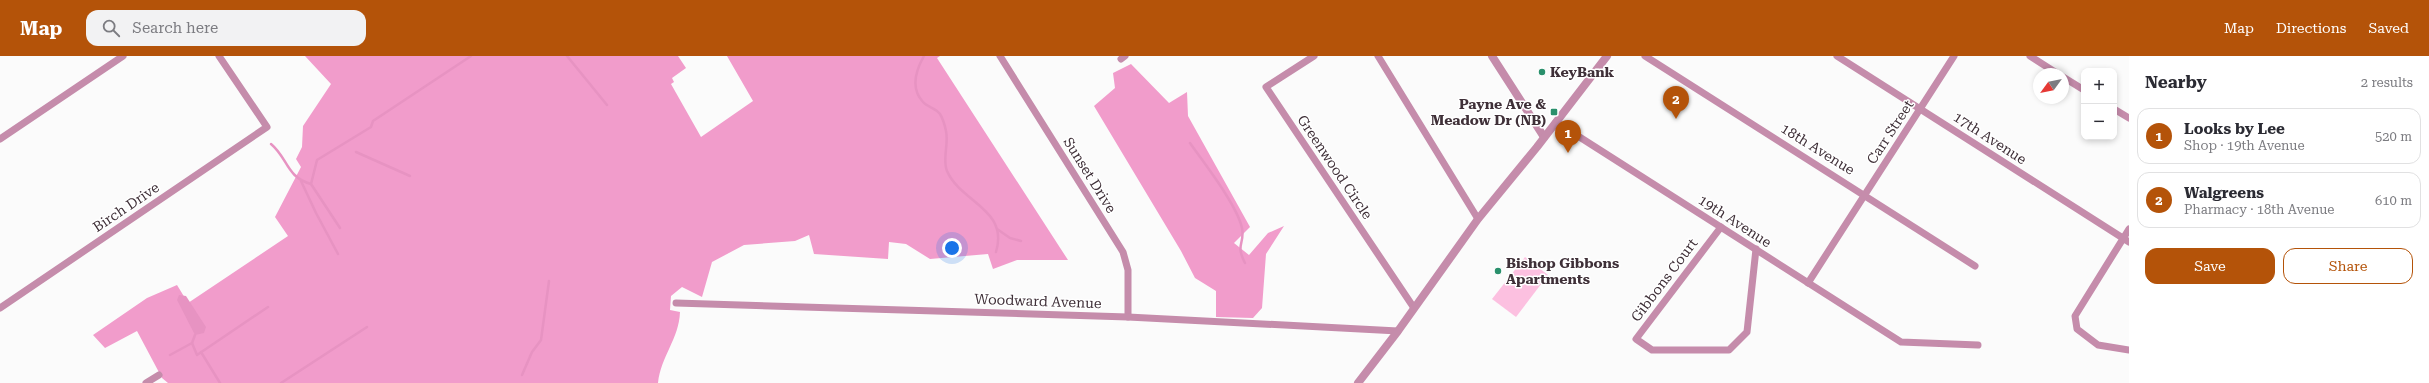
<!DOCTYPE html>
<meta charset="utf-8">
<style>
body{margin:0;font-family:"Roboto Serif",serif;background:#f2f2f3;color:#2b2b33}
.controls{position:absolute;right:12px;top:12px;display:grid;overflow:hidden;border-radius:8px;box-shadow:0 2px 6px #0003}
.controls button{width:36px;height:36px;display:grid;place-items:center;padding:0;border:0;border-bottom:1px solid #e1e1e2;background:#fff;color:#2b2b33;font:20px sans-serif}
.compass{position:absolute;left:2033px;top:12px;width:36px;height:36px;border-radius:50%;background:#fff;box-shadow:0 2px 6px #0003;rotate:237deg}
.you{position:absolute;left:952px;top:192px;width:14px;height:14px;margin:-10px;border:3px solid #fff;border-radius:50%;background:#1a73e8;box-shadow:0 0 0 6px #1a73e833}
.badge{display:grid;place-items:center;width:26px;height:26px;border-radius:50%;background:#b45309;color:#fff;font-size:13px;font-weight:700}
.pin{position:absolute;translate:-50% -33px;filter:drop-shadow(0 1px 2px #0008)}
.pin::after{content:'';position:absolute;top:21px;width:14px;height:12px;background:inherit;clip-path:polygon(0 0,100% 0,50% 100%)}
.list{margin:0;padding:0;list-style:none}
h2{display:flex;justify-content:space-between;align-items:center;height:52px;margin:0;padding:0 16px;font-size:17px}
h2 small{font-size:13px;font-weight:400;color:#7c7c81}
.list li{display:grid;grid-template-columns:26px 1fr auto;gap:12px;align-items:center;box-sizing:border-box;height:56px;margin:0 8px 8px;padding:0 8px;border:1px solid #e1e1e2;border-radius:12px}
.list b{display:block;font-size:15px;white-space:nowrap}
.list p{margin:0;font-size:13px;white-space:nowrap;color:#7c7c81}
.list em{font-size:13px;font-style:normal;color:#7c7c81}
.actions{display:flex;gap:8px;padding:12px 16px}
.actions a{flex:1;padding:9px 0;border:1px solid #b45309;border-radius:12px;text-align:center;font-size:14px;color:#b45309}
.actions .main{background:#b45309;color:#fff}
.icon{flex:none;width:22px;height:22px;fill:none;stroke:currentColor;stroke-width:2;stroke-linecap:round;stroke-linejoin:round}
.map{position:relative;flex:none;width:2129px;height:327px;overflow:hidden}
header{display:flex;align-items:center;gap:24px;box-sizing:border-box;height:56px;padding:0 20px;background:#b45309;color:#fff}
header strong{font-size:19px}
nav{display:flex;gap:22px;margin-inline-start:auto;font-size:14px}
.search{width:280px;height:36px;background:#f2f2f3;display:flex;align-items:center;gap:10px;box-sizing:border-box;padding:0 14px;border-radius:12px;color:#7c7c81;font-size:15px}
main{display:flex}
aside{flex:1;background:#fff}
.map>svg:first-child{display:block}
</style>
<header>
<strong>Map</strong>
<div class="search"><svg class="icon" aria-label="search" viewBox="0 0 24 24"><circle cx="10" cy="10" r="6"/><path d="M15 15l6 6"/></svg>Search here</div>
<nav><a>Map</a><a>Directions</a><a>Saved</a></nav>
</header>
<main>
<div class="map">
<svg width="2129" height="327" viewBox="0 0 2129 327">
<rect width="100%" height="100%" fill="#fbfbfb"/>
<path fill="#fcc0e0" d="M1525,201l23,18 -32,42 -24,-18z"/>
<g fill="#f19ccb">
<path d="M305,0h373l8,12 -14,10 2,4 -3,2 30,53 52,-36 -26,-45h213l-3,2 131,202h-51l-24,9 -5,-15 -58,5 -24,-15 -17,-2 -1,17 -74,-5 -5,-19 -14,6 -51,4 -32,17 -10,35 -20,-10 -11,9 -1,14 10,2c-1,27 -19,44 -22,71h-490l-6,-5 -25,-47 -32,17 -12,-13 54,-37 30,-13 11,18 100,-67 -13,-19 26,-50 -5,-8 6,-12 1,-21 28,-42z"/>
<path d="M1131,8l38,39 18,-11 1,24 62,111 -16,16 15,12 19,-22 16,-7 -18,28 -4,54 -9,10 -37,-1v-26l-21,-13 -14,-27 -87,-145 21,-18 -2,-15z"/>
</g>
<path fill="#e793c2" d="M179,239l7,1 20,31 -2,6 -9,2 -18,-35z"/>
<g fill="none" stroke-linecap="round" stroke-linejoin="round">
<g stroke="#e793c2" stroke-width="2.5">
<path d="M567,0l40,49"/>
<path d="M924,0c-8,14 -14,32 -1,46 4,5 13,6 17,12 3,5 5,12 6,17 3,13 -4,28 1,40 14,32 62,38 49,81"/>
<path d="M1190,87c14,20 47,62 52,85 3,16 -7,16 3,35"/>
<path d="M271,88c17,14 15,33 40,40l29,44"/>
<path d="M356,96l54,24"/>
<path d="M301,125l15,32 22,41"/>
<path d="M311,128l6,-24 54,-33 2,-6 98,-65"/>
<path d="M997,173l13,9 11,3"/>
<path d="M192,287l3,-8"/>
<path d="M201,296l19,31"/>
<path d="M170,299l22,-12 5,12 71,-48"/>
<path d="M522,319l10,-23 9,-12 8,-59"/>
<path d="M281,327l86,-56"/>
</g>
<g stroke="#c58cab" stroke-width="7">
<path d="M1000,0l123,196 5,18v47"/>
<path d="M1314,0l-48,31 148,221"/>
<path d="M1378,0l100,163"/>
<path d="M1645,0l330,210"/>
<path d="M1837,0l292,186"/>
<path d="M2030,0l28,18"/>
<path d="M1121,3l4,-3"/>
<path d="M2063,21l21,13"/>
<path d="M2114,53l15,9"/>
<path d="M1556,66l345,220 77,3"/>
<path d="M0,83l123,-83"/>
<path d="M1721,171l-85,112 16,11h77l18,-18 9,-83"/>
<path d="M2129,173l-54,87 2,13 21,16 31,5"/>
<path d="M1808,227l146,-227"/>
<path d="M676,247l452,14 270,14"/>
<path d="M0,252l267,-181 -48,-71"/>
<path d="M146,327l13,-8"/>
</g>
<g stroke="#c58cab" stroke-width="8">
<path d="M1492,0l52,81"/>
<path d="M1358,327l40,-52 80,-112 59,-72 70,-91"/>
</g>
</g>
<g fill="#2a906c" stroke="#fff" stroke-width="1.5">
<circle cx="1542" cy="16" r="4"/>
<rect x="1550" y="52" width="8" height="8" rx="2"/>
<circle cx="1498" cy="215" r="4"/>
</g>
<g text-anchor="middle" stroke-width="3" stroke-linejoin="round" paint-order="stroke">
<g font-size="14" font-weight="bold" fill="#3f3038" stroke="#fff" text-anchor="start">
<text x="1550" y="21">KeyBank</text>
<text x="1546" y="53" text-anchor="end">Payne Ave &amp;<tspan x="1546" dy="16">Meadow Dr (NB)</tspan></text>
<text x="1506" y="212">Bishop Gibbons<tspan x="1506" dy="16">Apartments</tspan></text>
</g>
<g font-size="14" fill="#3f3038" stroke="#fff">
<text transform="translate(1890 76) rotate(-57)" y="5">Carr Street</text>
<text transform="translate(1990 82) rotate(33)" y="5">17th Avenue</text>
<text transform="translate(1818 93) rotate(32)" y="5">18th Avenue</text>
<text transform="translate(1335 111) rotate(56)" y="5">Greenwood Circle</text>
<text transform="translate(1090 119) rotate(58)" y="5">Sunset Drive</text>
<text transform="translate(126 151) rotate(-34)" y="5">Birch Drive</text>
<text transform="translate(1735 165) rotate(33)" y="5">19th Avenue</text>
<text transform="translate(1664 224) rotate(-53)" y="5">Gibbons Court</text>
<text transform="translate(1038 245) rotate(2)" y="5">Woodward Avenue</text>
</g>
</g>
</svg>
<div class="controls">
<button>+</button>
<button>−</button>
</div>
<svg class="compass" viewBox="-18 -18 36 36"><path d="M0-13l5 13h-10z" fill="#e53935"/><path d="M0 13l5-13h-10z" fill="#7c7c81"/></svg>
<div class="you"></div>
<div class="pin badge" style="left:1568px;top:97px">1</div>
<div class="pin badge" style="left:1676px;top:63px">2</div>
</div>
<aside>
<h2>Nearby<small>2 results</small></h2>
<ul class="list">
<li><span class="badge">1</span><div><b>Looks by Lee</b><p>Shop · 19th Avenue</p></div><em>520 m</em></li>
<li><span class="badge">2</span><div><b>Walgreens</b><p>Pharmacy · 18th Avenue</p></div><em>610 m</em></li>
</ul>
<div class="actions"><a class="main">Save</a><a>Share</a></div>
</aside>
</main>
